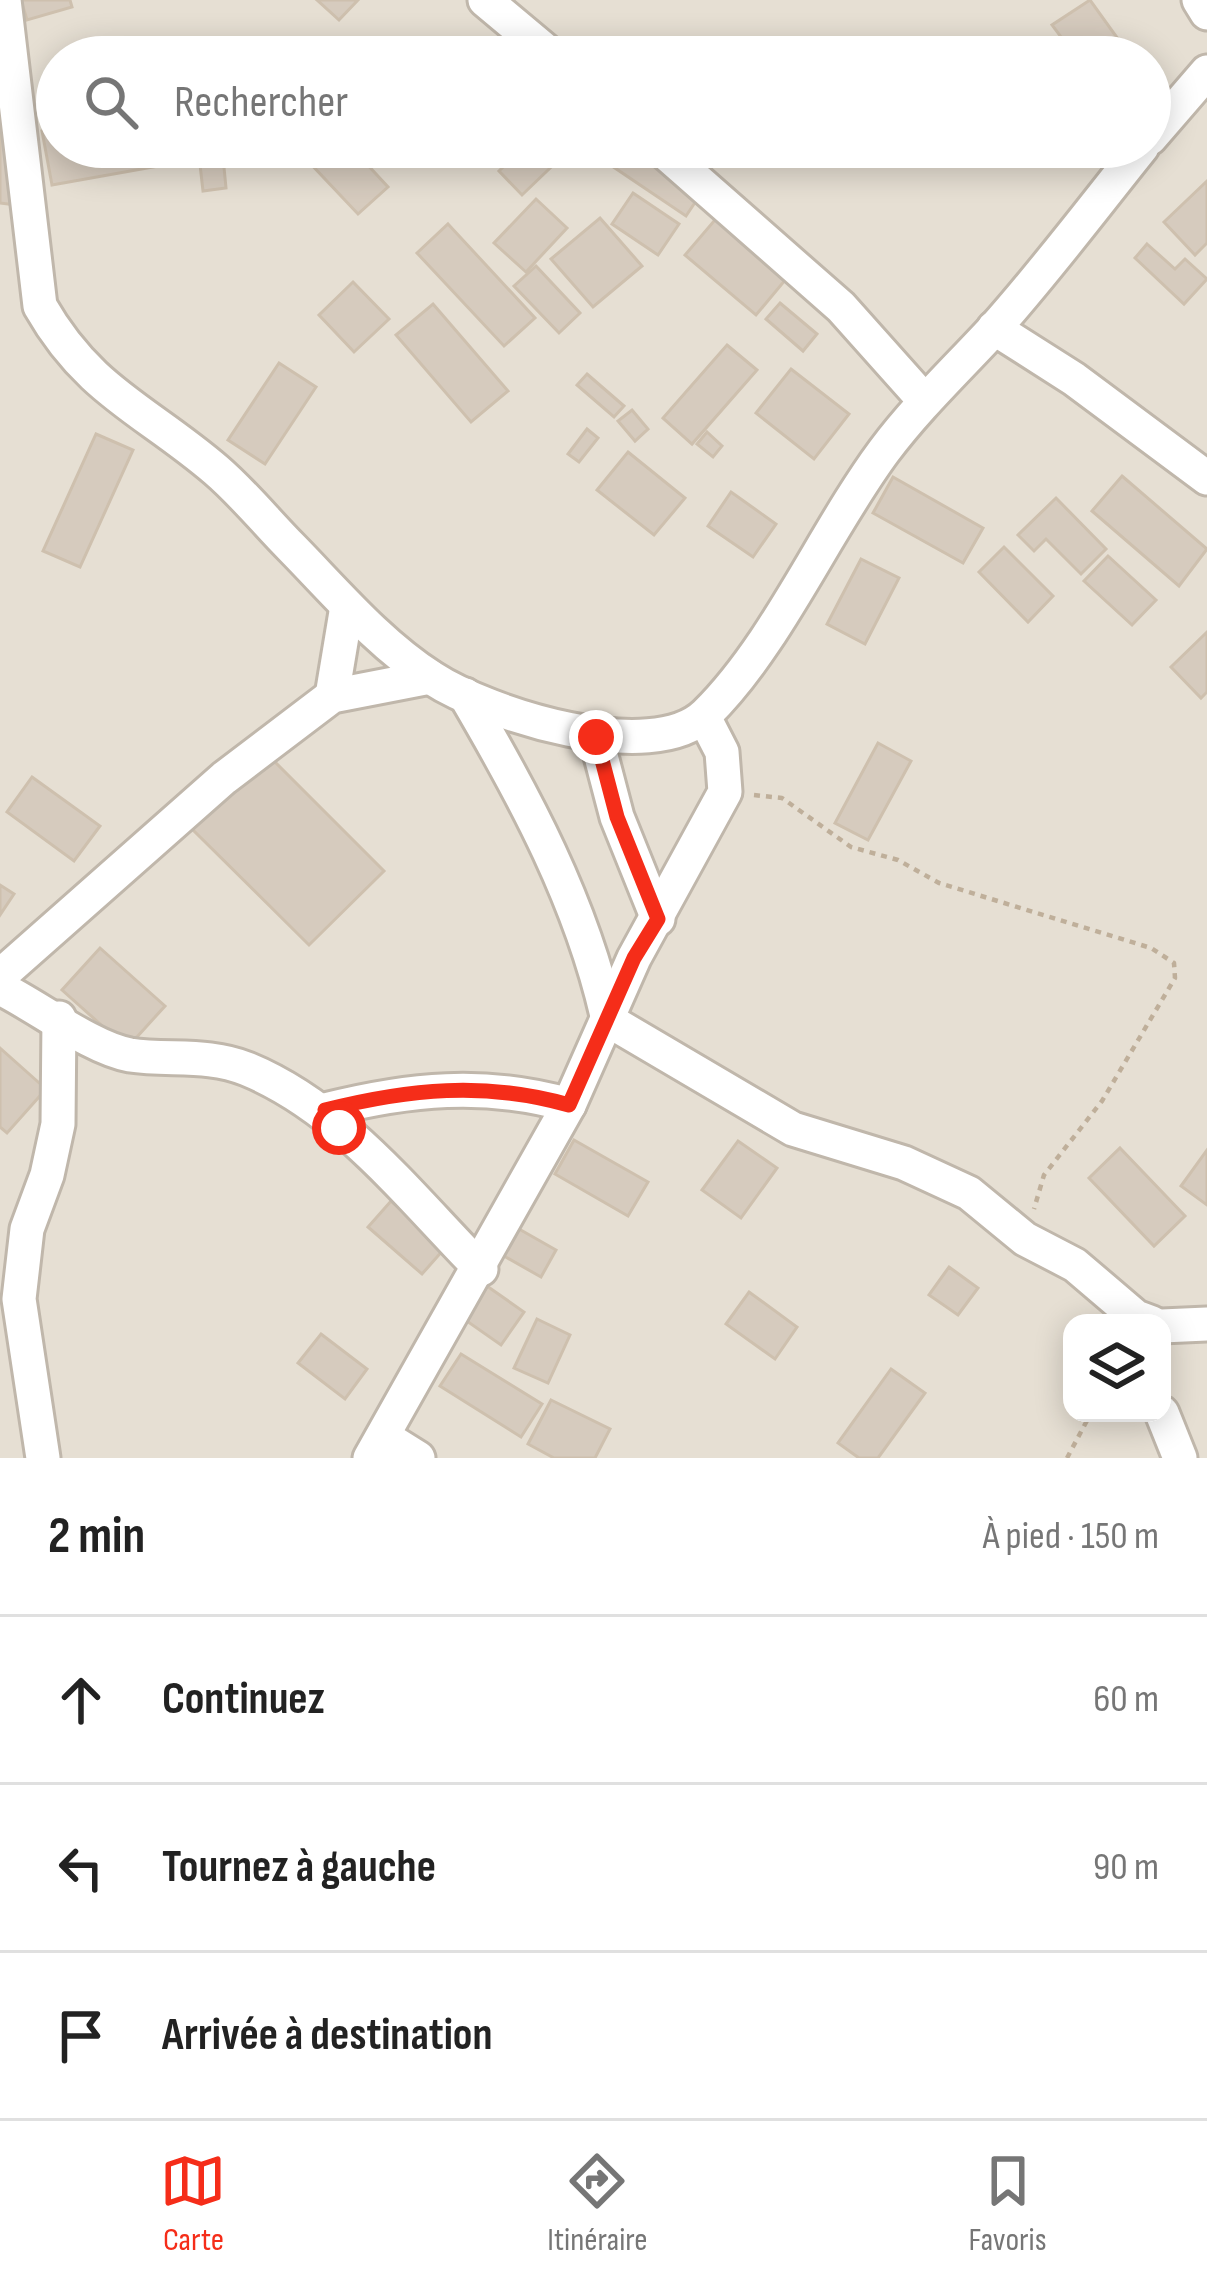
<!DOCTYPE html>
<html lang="fr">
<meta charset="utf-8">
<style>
body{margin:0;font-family:"Sofia Sans Condensed",sans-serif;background:#f2f2f2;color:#222}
.controls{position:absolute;right:36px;bottom:36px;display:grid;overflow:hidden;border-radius:24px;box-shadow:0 6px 30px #0003}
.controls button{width:108px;height:108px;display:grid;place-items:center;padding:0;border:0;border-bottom:3px solid #e0e0e0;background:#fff;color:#222;font:60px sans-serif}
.stop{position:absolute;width:36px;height:36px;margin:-27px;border:9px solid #f52d19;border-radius:50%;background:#fff}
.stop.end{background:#f52d19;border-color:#fff;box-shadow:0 3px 12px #0008}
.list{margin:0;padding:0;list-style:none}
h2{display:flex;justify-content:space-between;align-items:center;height:156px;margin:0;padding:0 48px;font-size:51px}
h2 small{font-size:39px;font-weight:400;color:#767676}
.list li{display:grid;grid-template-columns:78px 1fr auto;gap:36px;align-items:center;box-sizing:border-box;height:168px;padding:0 48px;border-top:3px solid #e0e0e0}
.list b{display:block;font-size:45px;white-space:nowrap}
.list em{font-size:39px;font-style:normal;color:#767676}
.icon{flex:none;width:66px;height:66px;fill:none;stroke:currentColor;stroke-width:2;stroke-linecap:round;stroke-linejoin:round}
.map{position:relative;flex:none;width:1207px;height:1458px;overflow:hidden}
.search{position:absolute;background:#fff;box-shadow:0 6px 30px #0003;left:36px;right:36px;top:36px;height:132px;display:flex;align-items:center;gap:30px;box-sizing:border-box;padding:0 42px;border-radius:66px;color:#767676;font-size:45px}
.sheet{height:660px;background:#fff}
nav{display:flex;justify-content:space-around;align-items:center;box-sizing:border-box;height:168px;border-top:3px solid #e0e0e0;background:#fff;font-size:33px;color:#767676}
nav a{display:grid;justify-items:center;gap:6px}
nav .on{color:#f52d19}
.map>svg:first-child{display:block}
</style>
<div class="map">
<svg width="1207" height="1458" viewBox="0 0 1207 1458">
<rect width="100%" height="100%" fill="#f2ede5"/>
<path fill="#e6dfd3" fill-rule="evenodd" d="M0,0h1207v1458h-1207zM57,57h1093v90h-1093zM1072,1323h90v90h-90z"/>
<g fill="#d6cbbe" stroke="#cec0ae" stroke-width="3">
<path d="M21,0h49l2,7 -45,13z"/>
<path d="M317,0h41l-19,20z"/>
<path d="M1090,0l41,57h-55l-24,-32z"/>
<path d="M260,40l16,17h-34z"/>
<path d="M0,120h3l13,85 -16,-2z"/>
<path d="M57,129v18h133l2,13 -140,25 -10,-54z"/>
<path d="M198,147h24l4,41 -23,3z"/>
<path d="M323,147h28l37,40 -30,27 -50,-53z"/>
<path d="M436,147h35l-17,18z"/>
<path d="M524,147h48l-50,48 -23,-24z"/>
<path d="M625,147h12l65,45 -16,24 -74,-50z"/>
<path d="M1207,181v62l-12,12 -31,-33z"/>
<path d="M633,193l46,31 -21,31 -46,-31z"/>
<path d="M536,199l31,29 -41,44 -32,-29z"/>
<path d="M720,214l71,59 -35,42 -71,-60z"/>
<path d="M600,218l42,48 -49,41 -42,-48z"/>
<path d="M448,224l87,94 -31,28 -87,-93z"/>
<path d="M1147,244l28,25 10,-10 22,20 -23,25 -49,-46z"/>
<path d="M536,266l44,47 -21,20 -45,-47z"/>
<path d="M353,282l36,37 -35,33 -35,-37z"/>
<path d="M780,303l37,31 -14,17 -37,-32z"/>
<path d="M433,304l75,87 -37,31 -75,-87z"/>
<path d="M727,345l30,25 -65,74 -29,-26z"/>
<path d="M279,363l37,24 -51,77 -37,-24z"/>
<path d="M791,369l58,45 -35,45 -58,-46z"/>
<path d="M587,374l37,32 -10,11 -37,-32z"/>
<path d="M632,410l16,19 -13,12 -17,-20z"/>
<path d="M587,429l11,9 -19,24 -11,-8z"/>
<path d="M707,432l15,14 -9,11 -16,-13z"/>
<path d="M96,434l37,16 -53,117 -37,-16z"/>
<path d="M628,452l57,46 -31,37 -57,-45z"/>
<path d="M1122,476l85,73 -28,37 -87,-75z"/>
<path d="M893,477l90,51 -20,35 -90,-50z"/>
<path d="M731,492l45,32 -23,33 -45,-31z"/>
<path d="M1056,498l50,51 -25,25 -35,-35 -12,12 -16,-16z"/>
<path d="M1004,547l49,49 -25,26 -49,-50z"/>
<path d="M1108,556l48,44 -24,25 -48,-44z"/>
<path d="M861,559l38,19 -34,66 -38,-20z"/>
<path d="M1207,632v60l-6,6 -30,-31z"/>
<path d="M878,743l33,18 -43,79 -33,-17z"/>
<path d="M266,753l118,118 -75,74 -118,-117z"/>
<path d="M32,777l68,49 -26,35 -67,-49z"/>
<path d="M0,885l14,9 -14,21z"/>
<path d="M100,948l65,58 -38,42 -65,-58z"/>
<path d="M0,1048l46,41 -39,44 -7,-6z"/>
<path d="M574,1140l74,42 -20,34 -73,-42z"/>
<path d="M738,1141l39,27 -36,50 -39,-28z"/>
<path d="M1120,1148l65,68 -31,30 -65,-68z"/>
<path d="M1207,1150v55l-26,-19z"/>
<path d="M391,1201l54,47 -23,26 -54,-47z"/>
<path d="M519,1229l37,21 -15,27 -37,-21z"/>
<path d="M949,1267l29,21 -20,27 -29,-20z"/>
<path d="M484,1284l40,28 -23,33 -40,-28z"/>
<path d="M749,1292l48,35 -22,32 -49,-35z"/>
<path d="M537,1319l33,16 -22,48 -34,-15z"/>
<path d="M321,1334l46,35 -22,30 -47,-36z"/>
<path d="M461,1354l81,50 -21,33 -81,-51z"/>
<path d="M891,1369l34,24 -47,65h-19l-21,-15z"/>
<path d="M551,1400l59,29 -15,29h-41l-26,-14z"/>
</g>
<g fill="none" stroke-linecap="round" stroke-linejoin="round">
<g stroke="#c0b7ab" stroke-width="39">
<g id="minor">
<path d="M4,0l36,306c49,86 106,104 176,164 28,24 51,53 76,78 44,45 87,96 140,130 55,36 220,89 274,36 71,-70 118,-182 178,-263 33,-44 72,-81 109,-121 52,-58 100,-122 149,-183"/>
<path d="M485,0l68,57"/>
<path d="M1199,0l8,13"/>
<path d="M1150,138l57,-66"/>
<path d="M659,147l182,160 83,93"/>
<path d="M994,328l80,51 133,99"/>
<path d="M465,695c60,102 117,208 143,325l185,109 111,34 65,30 56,46 50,26 61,52 16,6"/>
<path d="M332,696l15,-90"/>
<path d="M596,737l21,80 41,102"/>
<path d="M0,976l224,-198 108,-82 98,-19"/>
<path d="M0,988c37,18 91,60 130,67 39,6 78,-2 117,14 95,39 163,128 234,200"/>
<path d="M325,1110c83,-21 160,-29 244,-5"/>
<path d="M1162,1326l45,-2"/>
<path d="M1162,1413l18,45"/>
<path d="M386,1438l32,20"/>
<path d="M43,1458l-24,-159 8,-70 20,-54 11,-51 1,-106"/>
<path d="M370,1458l199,-353 65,-147 91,-166 -3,-40 -18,-35"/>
</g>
</g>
<g stroke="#bfaf9a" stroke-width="4.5" stroke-dasharray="6 6" stroke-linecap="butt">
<path d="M754,795l28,3 69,49 47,13 41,23 212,65 23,15 1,15 -73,123 -58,74 -10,34"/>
<path d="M1067,1458l24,-45"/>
</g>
<use href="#minor" stroke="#fff" stroke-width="33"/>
</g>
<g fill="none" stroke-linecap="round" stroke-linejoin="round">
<path stroke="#f52d19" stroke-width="15" d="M339,1128l-14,-18c83,-21 160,-29 244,-5l65,-147 24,-39 -41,-102 -21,-80"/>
</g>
</svg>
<div class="controls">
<button><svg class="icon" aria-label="layers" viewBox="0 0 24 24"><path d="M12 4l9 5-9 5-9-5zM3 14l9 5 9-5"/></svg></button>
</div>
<div class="stop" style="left:339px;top:1128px"></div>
<div class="stop end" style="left:596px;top:737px"></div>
<div class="search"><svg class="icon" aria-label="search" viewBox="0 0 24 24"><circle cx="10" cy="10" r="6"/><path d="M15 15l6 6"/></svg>Rechercher</div>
</div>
<section class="sheet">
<h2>2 min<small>À pied · 150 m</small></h2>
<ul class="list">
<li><svg class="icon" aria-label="ahead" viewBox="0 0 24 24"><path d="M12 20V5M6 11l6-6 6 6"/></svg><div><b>Continuez</b></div><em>60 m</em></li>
<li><svg class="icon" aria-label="left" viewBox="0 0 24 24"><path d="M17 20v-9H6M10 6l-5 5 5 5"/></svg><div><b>Tournez à gauche</b></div><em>90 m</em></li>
<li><svg class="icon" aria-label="arrive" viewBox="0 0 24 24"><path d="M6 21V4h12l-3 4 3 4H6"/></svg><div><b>Arrivée à destination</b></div></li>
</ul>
</section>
<nav>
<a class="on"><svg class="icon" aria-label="map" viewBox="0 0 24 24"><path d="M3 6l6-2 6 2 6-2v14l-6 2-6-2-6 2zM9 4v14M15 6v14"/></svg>Carte</a>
<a><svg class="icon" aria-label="directions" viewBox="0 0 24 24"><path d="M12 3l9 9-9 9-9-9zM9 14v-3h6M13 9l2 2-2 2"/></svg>Itinéraire</a>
<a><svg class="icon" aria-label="saved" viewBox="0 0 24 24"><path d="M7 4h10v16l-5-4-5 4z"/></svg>Favoris</a>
</nav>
